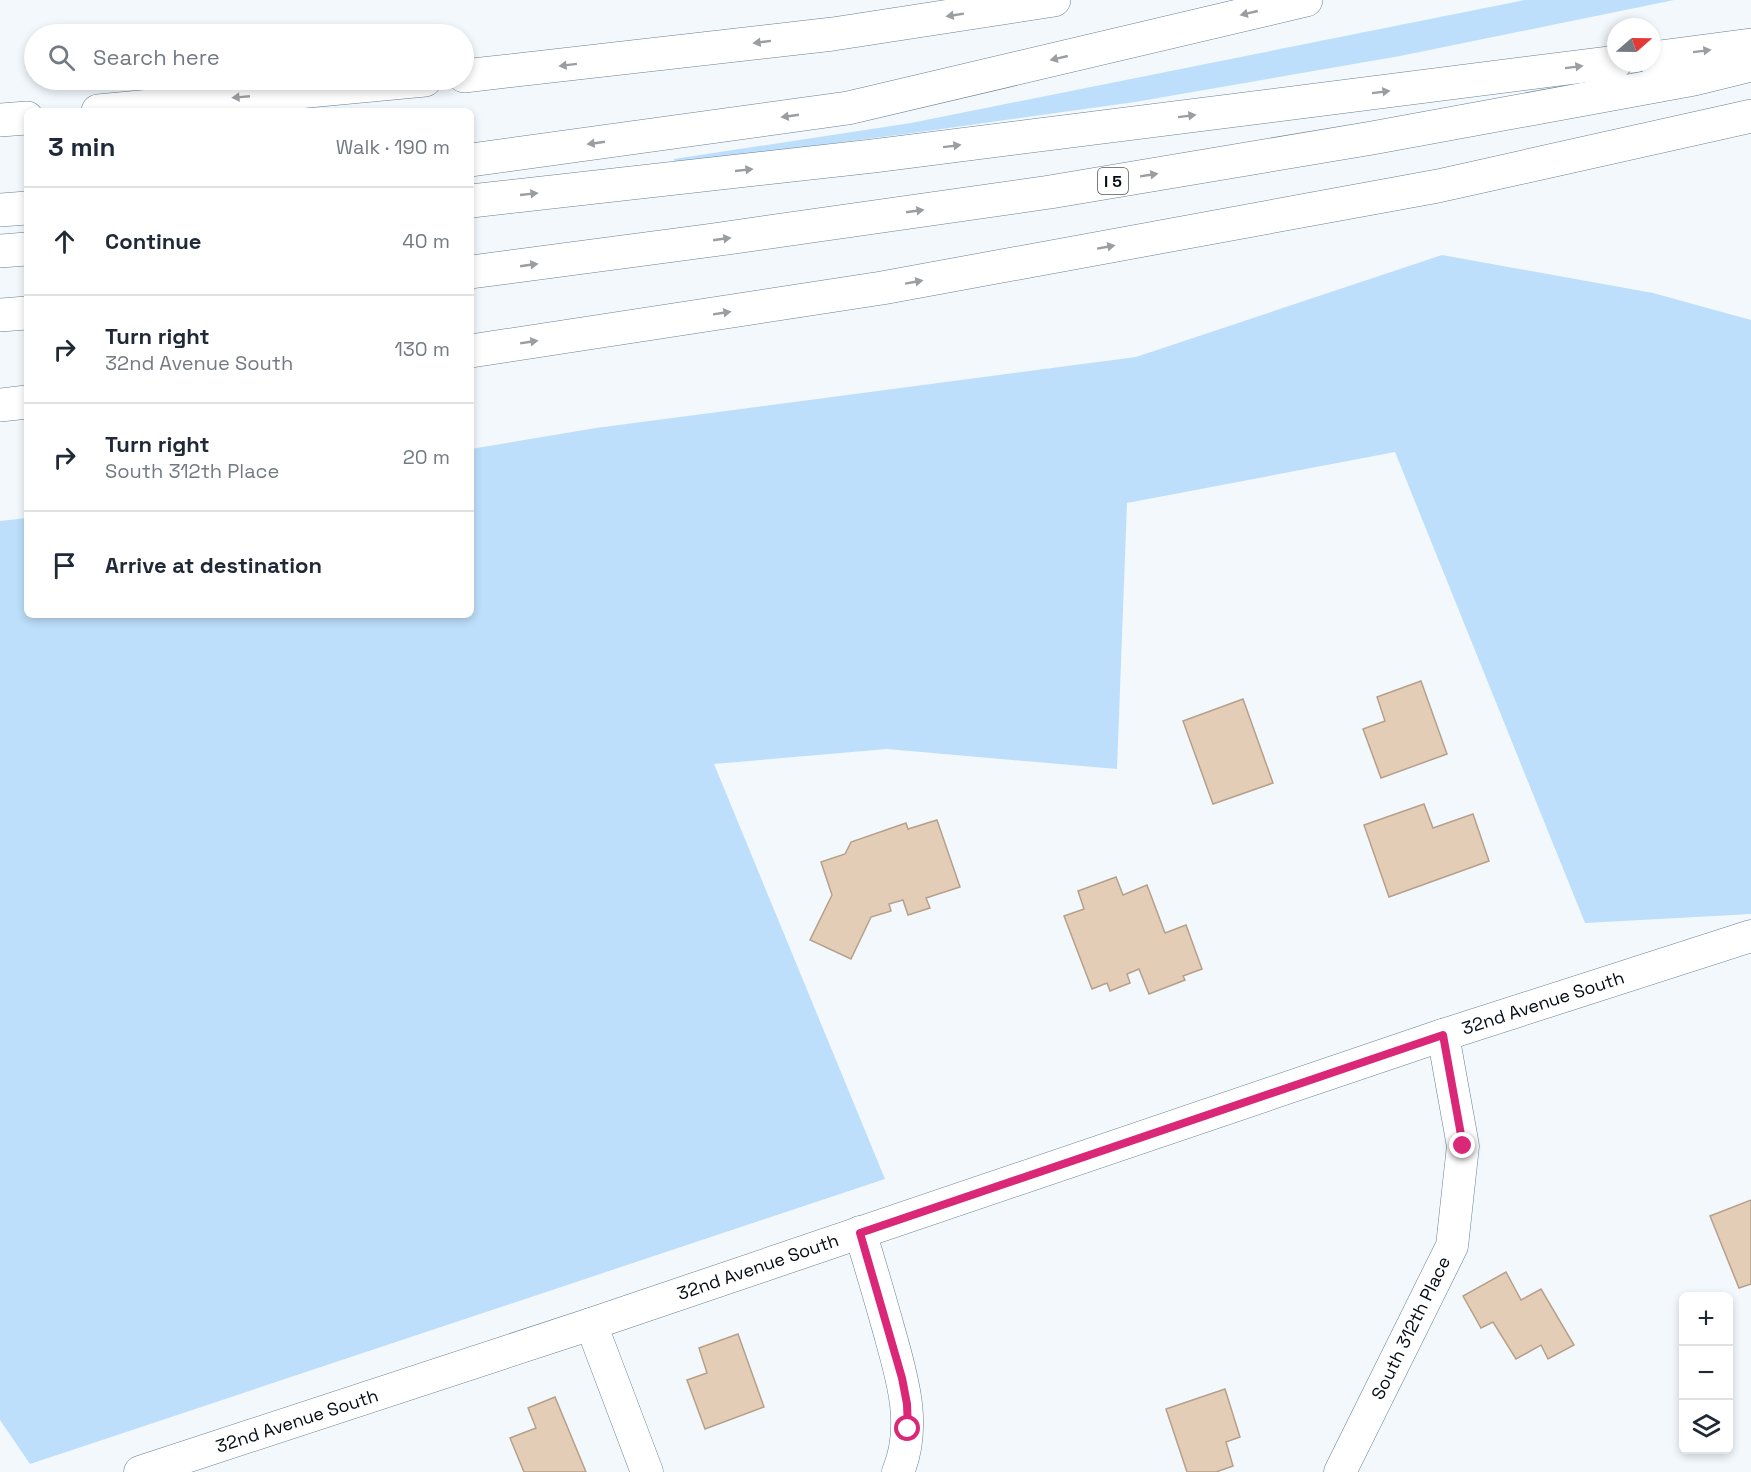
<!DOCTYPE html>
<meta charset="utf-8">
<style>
body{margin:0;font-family:"Space Grotesk",sans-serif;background:#f2f2f3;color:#1f2937}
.controls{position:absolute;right:18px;bottom:18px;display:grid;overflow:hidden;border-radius:9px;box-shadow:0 3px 9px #0003}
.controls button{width:54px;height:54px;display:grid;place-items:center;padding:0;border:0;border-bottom:2px solid #e0e1e3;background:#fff;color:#1f2937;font:30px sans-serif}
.compass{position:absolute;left:1607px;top:18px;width:54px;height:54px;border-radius:50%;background:#fff;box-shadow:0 3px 9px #0003;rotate:70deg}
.stop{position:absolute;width:18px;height:18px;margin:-14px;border:4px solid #db2777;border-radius:50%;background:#fff}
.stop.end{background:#db2777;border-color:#fff;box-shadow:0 2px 6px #0008}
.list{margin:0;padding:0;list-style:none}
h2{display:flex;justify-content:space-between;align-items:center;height:78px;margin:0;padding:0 24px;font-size:26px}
h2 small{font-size:20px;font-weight:400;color:#747a83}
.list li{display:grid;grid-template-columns:39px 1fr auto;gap:18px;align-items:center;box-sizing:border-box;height:108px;padding:0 24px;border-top:2px solid #e0e1e3}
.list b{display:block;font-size:22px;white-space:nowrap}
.list p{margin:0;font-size:20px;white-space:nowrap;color:#747a83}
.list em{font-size:20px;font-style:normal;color:#747a83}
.icon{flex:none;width:33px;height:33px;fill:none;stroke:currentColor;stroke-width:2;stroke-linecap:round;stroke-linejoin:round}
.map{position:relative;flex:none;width:1751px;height:1472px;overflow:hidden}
.search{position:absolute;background:#fff;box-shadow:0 3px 9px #0003;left:24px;top:24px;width:450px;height:66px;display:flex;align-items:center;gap:15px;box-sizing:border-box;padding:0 21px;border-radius:33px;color:#747a83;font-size:22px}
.panel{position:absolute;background:#fff;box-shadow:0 3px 9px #0003;left:24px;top:108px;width:450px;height:510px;border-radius:9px}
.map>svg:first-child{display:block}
</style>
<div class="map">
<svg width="1751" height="1472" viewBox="0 0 1751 1472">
<rect width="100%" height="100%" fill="#f2f8fc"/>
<g fill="#bddffb">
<path d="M1525,0h149l-274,56 -265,46 -222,31 -239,31v-5l237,-36z"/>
<path d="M1442,255l211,38 98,27v594l-166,9 -190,-471 -268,51 -10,266 -230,-20 -173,15 171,415 -855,285 -30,-44v-899l27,-3v97h444v-166l125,-21 540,-71z"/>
</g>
<g fill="#e4cdb6" stroke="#b6a08a" stroke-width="1.5">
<path d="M1421,681l26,73 -66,24 -18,-49 22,-8 -8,-24z"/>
<path d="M1243,699l30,84 -60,21 -30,-83z"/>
<path d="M1424,804l9,24 40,-14 16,47 -100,36 -25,-72z"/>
<path d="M937,820l23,67 -34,11 4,10 -22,7 -5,-15 -14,4 2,7 -20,6 -20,42 -41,-19 22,-45 -11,-33 24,-8 6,-12 55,-19 2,6z"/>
<path d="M1116,877l7,18 24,-10 18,48 21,-8 16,44 -19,7 2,4 -36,14 -10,-25 -12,5 3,9 -20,8 -3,-8 -15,6 -28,-73 20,-7 -6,-18z"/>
<path d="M1751,1200v84l-12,4 -29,-72z"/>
<path d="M1506,1272l15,28 20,-11 33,56 -26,14 -7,-14 -25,14 -23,-37 -12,6 -18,-32z"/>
<path d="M738,1334l26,73 -59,22 -18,-49 20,-7 -8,-25z"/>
<path d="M1225,1389l15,48 -14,5 7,24 -17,6h-29l-21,-63z"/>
<path d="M555,1397l31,75h-62l-14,-34 26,-10 -8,-20z"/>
</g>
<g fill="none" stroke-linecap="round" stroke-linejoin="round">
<g stroke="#688093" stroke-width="33">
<g id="minor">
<path d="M860,1232c10,32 19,63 28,95 13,47 30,97 10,145"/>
<path d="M591,1324l56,148"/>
<path d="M140,1472l451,-148 852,-289 308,-99"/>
<path d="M1340,1472l112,-226 11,-100 -20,-111"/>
</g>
</g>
<g stroke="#688093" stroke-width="34">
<g id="highway">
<path d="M1652,58l99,-13"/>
<path d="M464,76l369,-42 221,-34"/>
<path d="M98,111l327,-31"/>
<path d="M0,120l27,-2"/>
<path d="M471,160l377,-52 458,-108"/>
<path d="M471,201l402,-45 743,-94"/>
<path d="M0,210l27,-2"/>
<path d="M0,251l27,-2"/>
<path d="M471,272l242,-32 337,-48 322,-54 322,-59 57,-14"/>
<path d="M0,315l27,-2"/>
<path d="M471,351l411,-63 556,-102 313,-70"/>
<path d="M0,405l27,-3"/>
</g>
</g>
<use href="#minor" stroke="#fff" stroke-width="32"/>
<use href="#highway" stroke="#fff" stroke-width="33"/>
</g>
<defs><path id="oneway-solid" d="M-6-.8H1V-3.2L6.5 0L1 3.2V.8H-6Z" transform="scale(1.5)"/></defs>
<g fill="#9b9ea1">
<use href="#oneway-solid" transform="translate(1249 13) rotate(167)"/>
<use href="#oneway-solid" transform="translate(955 15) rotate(171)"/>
<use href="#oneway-solid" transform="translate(762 42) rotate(173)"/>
<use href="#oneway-solid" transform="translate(1702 51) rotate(-7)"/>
<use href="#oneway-solid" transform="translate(1059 58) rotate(167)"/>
<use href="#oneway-solid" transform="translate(568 65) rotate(173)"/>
<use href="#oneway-solid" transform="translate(1574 67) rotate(-7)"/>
<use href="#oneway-solid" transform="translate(1381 92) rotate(-7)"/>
<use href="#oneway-solid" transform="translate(241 97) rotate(175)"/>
<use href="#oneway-solid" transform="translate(790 116) rotate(172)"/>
<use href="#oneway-solid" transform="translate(1187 116) rotate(-7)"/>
<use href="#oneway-solid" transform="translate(596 143) rotate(172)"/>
<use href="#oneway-solid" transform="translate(952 146) rotate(-7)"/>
<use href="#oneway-solid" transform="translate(744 170) rotate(-6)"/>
<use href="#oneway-solid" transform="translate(1149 175) rotate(-9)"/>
<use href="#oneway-solid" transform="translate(529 194) rotate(-6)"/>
<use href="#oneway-solid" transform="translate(915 211) rotate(-8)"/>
<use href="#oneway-solid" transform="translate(722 239) rotate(-8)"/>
<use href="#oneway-solid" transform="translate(1106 247) rotate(-10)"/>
<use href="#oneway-solid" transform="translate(529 265) rotate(-8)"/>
<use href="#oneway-solid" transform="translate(914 282) rotate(-10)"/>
<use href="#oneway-solid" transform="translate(722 313) rotate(-9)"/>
<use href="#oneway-solid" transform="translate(529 342) rotate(-9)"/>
</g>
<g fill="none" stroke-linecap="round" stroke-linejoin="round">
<path stroke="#db2777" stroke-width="8" d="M908,1429l-1,-25 -5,-26 -42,-145 583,-198 20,111"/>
</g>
<g text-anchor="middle" stroke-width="5" stroke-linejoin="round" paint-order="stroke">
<rect fill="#fff" stroke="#4f555a" stroke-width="1.5" x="1098" y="168" width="30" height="26" rx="4.5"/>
<g font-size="16" font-weight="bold" fill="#040c13">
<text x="1113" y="187">I 5</text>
</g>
<g font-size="18" fill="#040c13" stroke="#fff">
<text transform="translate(1543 1003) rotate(-18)" y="6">32nd Avenue South</text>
<text transform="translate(758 1267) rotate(-19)" y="6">32nd Avenue South</text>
<text transform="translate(1411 1328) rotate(-64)" y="6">South 312th Place</text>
<text transform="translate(297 1421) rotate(-18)" y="6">32nd Avenue South</text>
</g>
</g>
</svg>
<div class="controls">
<button>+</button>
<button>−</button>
<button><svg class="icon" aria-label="layers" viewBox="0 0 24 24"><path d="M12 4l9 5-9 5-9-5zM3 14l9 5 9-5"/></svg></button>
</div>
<svg class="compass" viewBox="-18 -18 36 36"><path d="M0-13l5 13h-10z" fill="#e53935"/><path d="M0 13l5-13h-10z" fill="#747a83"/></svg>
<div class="stop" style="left:908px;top:1429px"></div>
<div class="stop end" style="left:1463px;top:1146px"></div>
<div class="search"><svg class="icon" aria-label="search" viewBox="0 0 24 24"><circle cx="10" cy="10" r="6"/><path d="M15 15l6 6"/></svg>Search here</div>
<section class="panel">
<h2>3 min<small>Walk · 190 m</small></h2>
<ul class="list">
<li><svg class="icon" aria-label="ahead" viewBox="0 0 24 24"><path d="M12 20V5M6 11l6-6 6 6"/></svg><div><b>Continue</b></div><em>40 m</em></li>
<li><svg class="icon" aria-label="right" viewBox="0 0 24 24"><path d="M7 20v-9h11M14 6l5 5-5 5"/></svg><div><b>Turn right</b><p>32nd Avenue South</p></div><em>130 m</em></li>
<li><svg class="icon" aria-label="right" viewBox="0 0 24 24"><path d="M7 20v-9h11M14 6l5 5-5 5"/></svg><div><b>Turn right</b><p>South 312th Place</p></div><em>20 m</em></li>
<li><svg class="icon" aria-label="arrive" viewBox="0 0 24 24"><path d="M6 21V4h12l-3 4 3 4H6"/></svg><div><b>Arrive at destination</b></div></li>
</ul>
</section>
</div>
